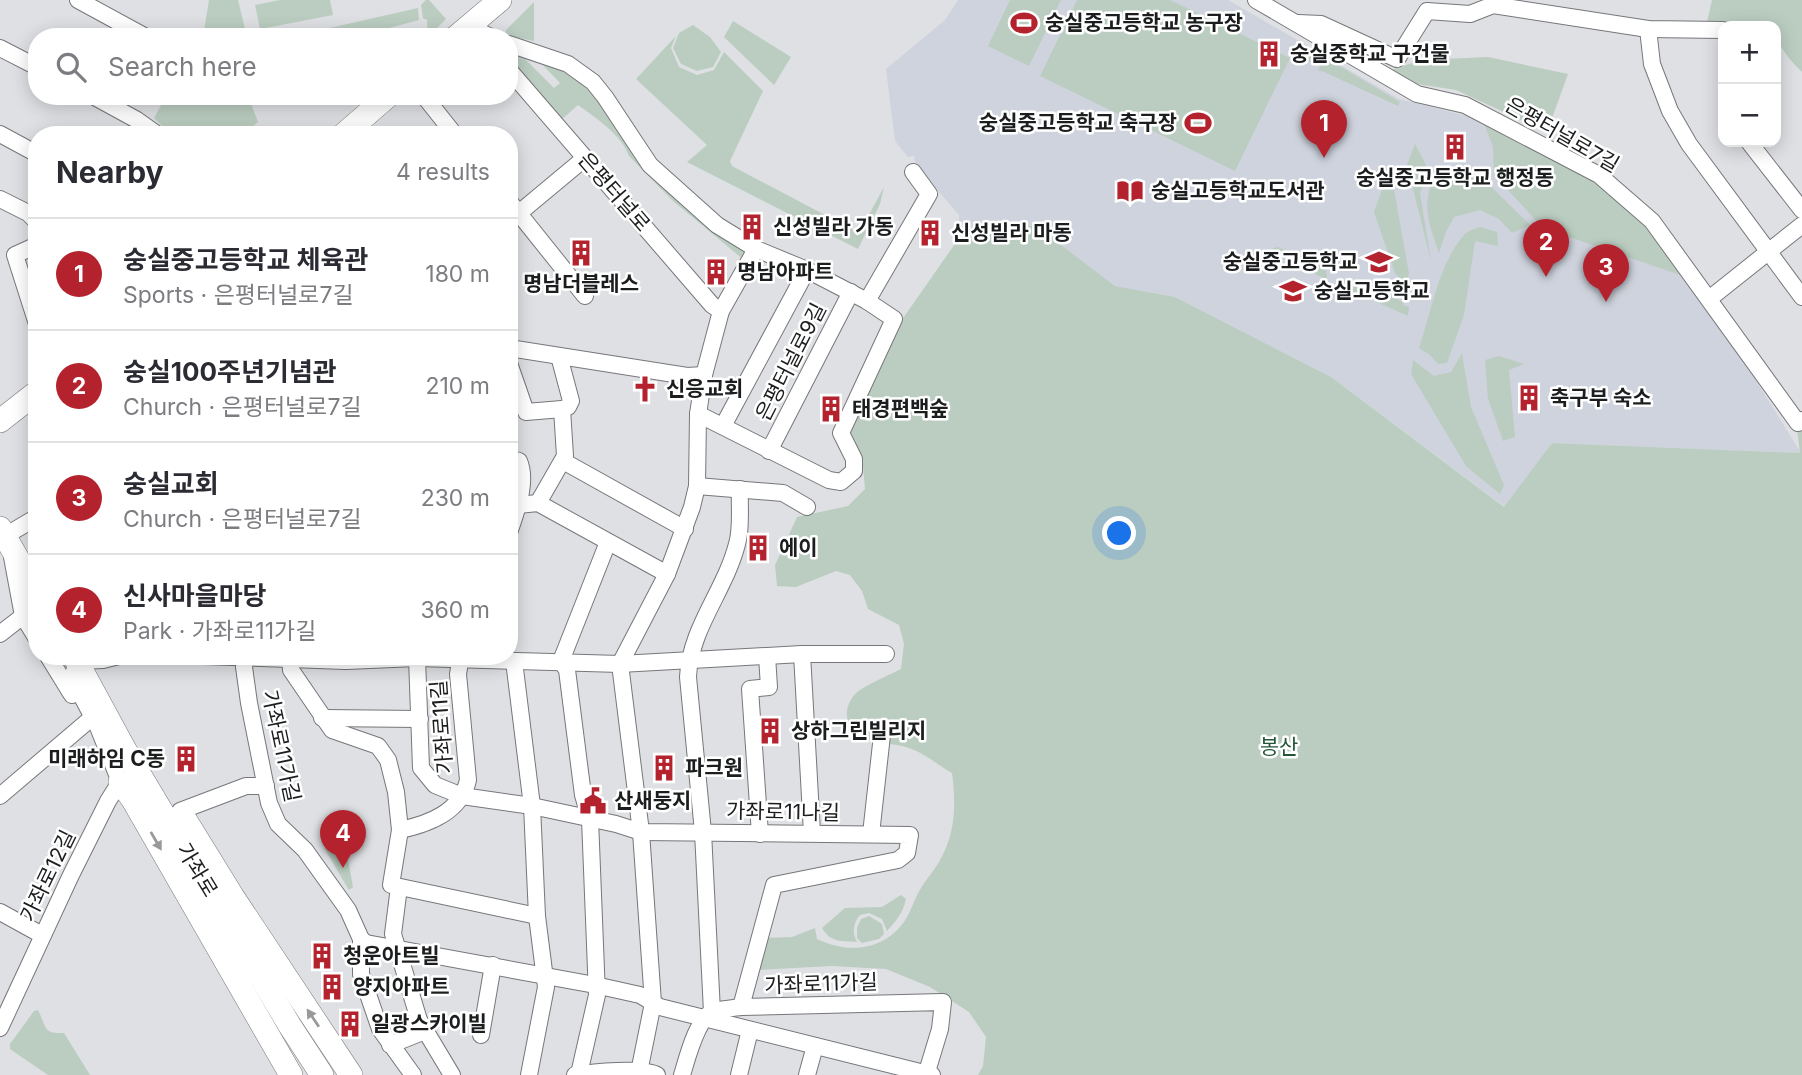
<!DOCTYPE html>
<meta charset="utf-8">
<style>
body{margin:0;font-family:Inter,"Noto Sans KR",sans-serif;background:#f7f7f7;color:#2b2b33}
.controls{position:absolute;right:21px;top:21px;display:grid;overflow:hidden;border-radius:14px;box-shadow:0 4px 18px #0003}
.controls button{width:63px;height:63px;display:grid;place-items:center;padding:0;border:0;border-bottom:2px solid #e1e1e2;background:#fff;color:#2b2b33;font:35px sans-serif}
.you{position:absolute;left:1120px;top:534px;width:24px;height:24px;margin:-18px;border:5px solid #fff;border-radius:50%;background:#1a73e8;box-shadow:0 0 0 10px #1a73e833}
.badge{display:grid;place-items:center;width:46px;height:46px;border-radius:50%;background:#b4222d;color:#fff;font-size:23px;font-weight:700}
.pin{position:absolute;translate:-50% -58px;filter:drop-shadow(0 2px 4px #0008)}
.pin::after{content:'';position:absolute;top:37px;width:24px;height:21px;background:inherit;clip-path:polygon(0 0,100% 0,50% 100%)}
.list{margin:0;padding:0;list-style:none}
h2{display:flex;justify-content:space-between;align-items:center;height:91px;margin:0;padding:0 28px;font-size:30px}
h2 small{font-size:23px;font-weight:400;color:#7c7c81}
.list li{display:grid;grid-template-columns:46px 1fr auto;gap:21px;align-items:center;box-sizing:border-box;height:112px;padding:0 28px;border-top:2px solid #e1e1e2}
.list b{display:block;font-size:26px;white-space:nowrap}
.list p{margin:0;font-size:23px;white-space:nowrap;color:#7c7c81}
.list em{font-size:23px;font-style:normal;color:#7c7c81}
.icon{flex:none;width:38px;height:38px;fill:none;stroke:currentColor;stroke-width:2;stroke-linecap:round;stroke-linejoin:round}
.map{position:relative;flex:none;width:1802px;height:1075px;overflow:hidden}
.search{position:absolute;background:#fff;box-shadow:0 4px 18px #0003;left:28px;top:28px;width:490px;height:77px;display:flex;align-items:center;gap:18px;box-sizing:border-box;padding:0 24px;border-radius:28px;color:#7c7c81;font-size:26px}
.panel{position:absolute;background:#fff;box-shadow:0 4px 18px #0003;left:28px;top:126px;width:490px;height:539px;border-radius:28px}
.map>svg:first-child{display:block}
</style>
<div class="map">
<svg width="1802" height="1075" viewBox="0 0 1802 1075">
<rect width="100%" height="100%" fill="#dee0e3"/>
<path fill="#ced3dd" d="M958,0h270l171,99 76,19 84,46 142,128 100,161 -249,-10 -47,64 -174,-130 -156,-80 -60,-11 -80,-61 -76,13v-23l-43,-50 -2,-9 -6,1 -13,-16 -9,-72 59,-49z"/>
<g fill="#bbcdc0">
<path d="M209,0h29l9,37h-44z"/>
<path d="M280,0h50l3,15 -73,14 -5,-24z"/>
<path d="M426,0h3l17,19 -18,18 -1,-17 -4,-2 -2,-13z"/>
<path d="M1010,0h51l-32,66 -41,-20z"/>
<path d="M1077,0h93l120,58 -55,113 -195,-95z"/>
<path d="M1712,0h90v72c-13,-13 -26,-26 -26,-46h-30l-39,-4z"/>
<path d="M534,2v39l-26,-5 -3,-3 1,-3z"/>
<path d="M418,8l1,12 -63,17h-66z"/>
<path d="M733,21l58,36 -17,28 -50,-48z"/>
<path d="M693,25l17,12 11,15 -8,15 -16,4 -16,-7 -8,-16 6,-15z"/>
<path d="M676,36l-5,12 8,19 18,8 17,-5 10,-18 39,39 -33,70 2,5 127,67 25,-46 -4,17 -22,45 -171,-87 20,-17 -71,-66z"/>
<path d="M1311,49l89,53 -2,4 -76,-35h-4l2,-5 -14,-6z"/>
<path d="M509,54l16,5 29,29 6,-5 -21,-22 31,12 21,18 44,61 113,97 -4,11 -71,-59 -44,-45c-8,-22 -32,-37 -51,-51l-17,15 -52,-59z"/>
<path d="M1488,57l80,17 -21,58 -91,-42 -39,-6 -29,-13 33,-11z"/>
<path d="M166,96h82l10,26 -16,13 -12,-3 -4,3h-55l-17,-17z"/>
<path d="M1482,118l111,60 59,49 34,50 -143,-49 -49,-53 -1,-28z"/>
<path d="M1415,144l13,25 -8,24 11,68 -24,-96z"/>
<path d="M1390,167l19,107 -2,6 -5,1 -7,-8 -21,-61z"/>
<path d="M1473,169l57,56 -18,8 -13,-14 -19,-9 -26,7 -8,15 -7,21c-8,-24 -16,-40 -9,-66z"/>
<path d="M1035,225l80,61 60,11 156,80 173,130 48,-64 248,10 -3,-24 5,-4v650h-824l5,-9 3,-29 -17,-25 -39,-25 -44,-18 -54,-3 -74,4 7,-32 27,-1 23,-9 2,11c30,15 66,12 87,-17 7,-10 10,-23 17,-34 5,-9 13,-17 18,-26 17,-29 17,-58 13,-89 -14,-8 -28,-20 -43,-25 -20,-7 -52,-2 -61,-27 -3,-9 0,-18 6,-26 10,-10 34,-19 47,-26l3,-25 -5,-19 -31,-16 -6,-18 -12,-16 -14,-4 -40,16 -19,-1 -2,-21 22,-48 51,-11 17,-17 -3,-34 -13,-24 50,-107 60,-86z"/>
<path d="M1480,227l17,5 1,14 -23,-5 -11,74 -17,48 -9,1 -8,-9 -11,-7c12,-35 20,-86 46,-114 4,-4 10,-5 15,-7z"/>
<path d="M1278,247l47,20 2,10 -1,2 -56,-27 3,-4z"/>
<path d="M1357,284h8l38,18v3l6,2 -1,9 -58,-26z"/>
<path d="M1462,353l9,54 33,78 -4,9 -34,-28 -55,-92 2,-14 21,16 17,-4z"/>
<path d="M1499,356l25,8 -15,6 6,67 -12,4 -15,-42 -3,-39z"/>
<path d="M332,844l14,5 7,38 -4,3 -25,-42z"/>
<path d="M901,895l5,4c-3,14 -10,22 -19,32l-5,-12 -13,-6 -9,2c-7,8 -8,18 -3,27 -15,-1 -26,1 -35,-14l23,-20 37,-1z"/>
<path d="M869,916l13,8 2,10 -5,5 -17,4 -5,-5v-10l4,-9z"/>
<path d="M38,1010c9,18 5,24 26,23l26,42h-42l-38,-26v-5l24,-33z"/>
</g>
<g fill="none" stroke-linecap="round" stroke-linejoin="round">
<g stroke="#76777a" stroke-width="18">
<g id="street">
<path d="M78,0l68,37"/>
<path d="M1256,0l161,94 48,11 134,70 53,46 146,202 4,-3"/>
<path d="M1298,23l23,1 76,35 30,-48 43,3 23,-9 155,24 75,1"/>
<path d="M468,26l23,11"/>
<path d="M1648,29l4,35 18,47 19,33 113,153"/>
<path d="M509,44l59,20 25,18 12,15 45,68 67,60 39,24 51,21 60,31 27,18 -53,114 13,26v12l-13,11 -12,-2 -131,-66"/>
<path d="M0,48l37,19"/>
<path d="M509,70l203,235 9,6"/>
<path d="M93,96l44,24 21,15"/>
<path d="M424,96l31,39"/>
<path d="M0,134l37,20"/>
<path d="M1749,142l53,68"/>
<path d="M0,199l28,14 9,9"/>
<path d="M509,201l76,95"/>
<path d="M519,213l66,-55"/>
<path d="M37,245l-22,10 22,69"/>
<path d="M1709,299l93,-74"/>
<path d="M867,301l62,-107 -16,-22"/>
<path d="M509,348l178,28 17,-1"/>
<path d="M509,363l17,49 36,-3 6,-2 3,-6 -12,-45"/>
<path d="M723,426l84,-156"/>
<path d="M769,451l82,-159"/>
<path d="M509,458l10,3c9,21 -3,51 -10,72"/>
<path d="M563,461l122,68"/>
<path d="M697,486l86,7 24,14"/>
<path d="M509,503l9,2 20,-2 129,71"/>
<path d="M538,503l27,-47 -3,-47"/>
<path d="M5,536l32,-19"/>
<path d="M12,557l11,59 14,23"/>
<path d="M0,634l23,-18"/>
<path d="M802,654l10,179"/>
<path d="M48,656l24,39"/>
<path d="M119,656l-16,4 -26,1 -5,17 26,49 22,55"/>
<path d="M203,656l143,5 71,-3 203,6 182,-10h84"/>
<path d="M246,656l-2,11 5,36 20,100 9,21 27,26 43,60 13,29v35l19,55 33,46"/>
<path d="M290,656l1,14 41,60 46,16 10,14 8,32 4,38 -9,55 146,31"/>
<path d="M417,658l4,110 14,17 27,11 70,10 84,18 25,8 269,3 -3,18 -9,7 -124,25 -33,122"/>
<path d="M514,661l18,145 5,110 9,71 -17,88"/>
<path d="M620,664l47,-90 25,-67 5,-21 1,-72 6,-39 17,-64 35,-62"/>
<path d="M620,664l21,168 12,171 -14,69"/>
<path d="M322,718l98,1"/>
<path d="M0,796l88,-75"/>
<path d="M180,811l66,-25h20"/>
<path d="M400,830c29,-6 61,-18 68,-50l-10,-106 3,-18"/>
<path d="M760,834l-10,-145 19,-2 -2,-31"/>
<path d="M871,834l11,-99"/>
<path d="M399,887l-6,47 26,86 33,55"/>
<path d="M0,912l42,23"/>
<path d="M361,939l5,4 229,42 45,10 20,12 272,68"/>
<path d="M712,1012l-9,-180 -15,-155c2,-49 37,-86 49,-133 5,-16 2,-37 3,-55"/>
<path d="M0,1028l71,-153 37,-74 12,-19"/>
<path d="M481,1035l12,-70"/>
<path d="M390,1045l35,-14"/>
<path d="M579,1074l18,-79 -7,-176 -7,-24 -16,-125 -6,-9 47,-119"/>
<path d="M575,1075c17,-3 69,-8 82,0"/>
<path d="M682,1075c5,-16 15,-58 32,-64 8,-2 19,-3 27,-4l202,-5 -3,27 -14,46"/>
<path d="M739,1075l11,-45"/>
<path d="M807,1075l8,-29"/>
</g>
</g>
<g stroke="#76777a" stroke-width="24">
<g id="secondary">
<path d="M456,37l44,-37"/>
<path d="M343,135l45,-39"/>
<path d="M0,421l37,-29"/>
<path d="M0,528l37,64"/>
<path d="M74,656l51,94 165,276 32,49"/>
<path d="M120,782l13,18 158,275"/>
<path d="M183,816l50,81 118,178"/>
</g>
</g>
<use href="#street" stroke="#fff" stroke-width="16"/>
<use href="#secondary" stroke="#fff" stroke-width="23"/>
</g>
<defs><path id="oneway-solid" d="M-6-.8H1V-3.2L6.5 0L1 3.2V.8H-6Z" transform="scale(1.75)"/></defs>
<g fill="#99999a">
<use href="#oneway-solid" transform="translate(156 841) rotate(60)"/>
<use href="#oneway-solid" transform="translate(313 1018) rotate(-124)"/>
</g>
<defs>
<g id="stadium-bare" transform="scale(2.1)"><path d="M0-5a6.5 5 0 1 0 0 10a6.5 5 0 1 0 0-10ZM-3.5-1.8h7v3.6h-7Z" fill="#b4222d" stroke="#fff" stroke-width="2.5" paint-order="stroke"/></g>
<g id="building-bare" transform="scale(2.1)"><path d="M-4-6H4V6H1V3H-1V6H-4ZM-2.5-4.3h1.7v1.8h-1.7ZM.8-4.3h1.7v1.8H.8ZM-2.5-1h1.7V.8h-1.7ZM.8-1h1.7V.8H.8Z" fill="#b4222d" stroke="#fff" stroke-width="2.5" paint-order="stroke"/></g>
<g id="library-bare" transform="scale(2.1)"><path d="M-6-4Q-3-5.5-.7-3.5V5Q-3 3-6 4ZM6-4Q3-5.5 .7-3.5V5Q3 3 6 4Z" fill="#b4222d" stroke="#fff" stroke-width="2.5" paint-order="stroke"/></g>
<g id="school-bare" transform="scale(2.1)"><path d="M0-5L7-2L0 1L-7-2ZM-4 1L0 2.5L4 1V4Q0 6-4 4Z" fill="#b4222d" stroke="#fff" stroke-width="2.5" paint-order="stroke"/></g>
<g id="church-bare" transform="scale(2.1)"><path d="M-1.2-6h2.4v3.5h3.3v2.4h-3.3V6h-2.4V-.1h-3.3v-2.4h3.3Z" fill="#b4222d" stroke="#fff" stroke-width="2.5" paint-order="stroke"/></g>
<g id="civic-bare" transform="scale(2.1)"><path d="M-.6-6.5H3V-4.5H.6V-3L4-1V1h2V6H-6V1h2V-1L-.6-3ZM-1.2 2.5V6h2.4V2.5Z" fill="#b4222d" stroke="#fff" stroke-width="2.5" paint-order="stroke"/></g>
</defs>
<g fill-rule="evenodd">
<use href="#stadium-bare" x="1024" y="23"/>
<use href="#building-bare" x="1269" y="54"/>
<use href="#stadium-bare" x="1198" y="123"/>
<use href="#building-bare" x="1455" y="147"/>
<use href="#library-bare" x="1130" y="191"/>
<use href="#building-bare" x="752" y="227"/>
<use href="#building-bare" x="930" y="233"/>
<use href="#building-bare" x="581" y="253"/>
<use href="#school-bare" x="1379" y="262"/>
<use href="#building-bare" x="716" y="272"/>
<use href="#school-bare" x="1293" y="291"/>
<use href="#church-bare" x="645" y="389"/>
<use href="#building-bare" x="1529" y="398"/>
<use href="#building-bare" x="831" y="409"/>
<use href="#building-bare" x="758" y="548"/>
<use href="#building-bare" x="770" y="731"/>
<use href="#building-bare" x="186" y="759"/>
<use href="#building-bare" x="664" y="768"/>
<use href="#civic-bare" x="593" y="801"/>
<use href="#building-bare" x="322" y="956"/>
<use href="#building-bare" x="332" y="987"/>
<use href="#building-bare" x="350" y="1024"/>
</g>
<g text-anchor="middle" stroke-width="5" stroke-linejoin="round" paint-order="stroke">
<g font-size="21" font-weight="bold" fill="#1c1d1e" stroke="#fff" text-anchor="start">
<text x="1045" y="30">숭실중고등학교 농구장</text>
<text x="1290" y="61">숭실중학교 구건물</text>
<text x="1177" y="130" text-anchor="end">숭실중고등학교 축구장</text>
<text x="1455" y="185" text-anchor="middle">숭실중고등학교 행정동</text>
<text x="1151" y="198">숭실고등학교도서관</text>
<text x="773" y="234">신성빌라 가동</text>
<text x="951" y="240">신성빌라 마동</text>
<text x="1358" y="269" text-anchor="end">숭실중고등학교</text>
<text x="737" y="279">명남아파트</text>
<text x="581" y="291" text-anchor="middle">명남더블레스</text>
<text x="1314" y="298">숭실고등학교</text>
<text x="666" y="396">신응교회</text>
<text x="1550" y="405">축구부 숙소</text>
<text x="852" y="416">태경편백숲</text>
<text x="779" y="555">에이</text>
<text x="791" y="738">상하그린빌리지</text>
<text x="165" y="766" text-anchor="end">미래하임 C동</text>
<text x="685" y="775">파크원</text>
<text x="614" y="808">산새둥지</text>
<text x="343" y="963">청운아트빌</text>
<text x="353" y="994">양지아파트</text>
<text x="371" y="1031">일광스카이빌</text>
</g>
<g font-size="21" fill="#1c1d1e" stroke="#fff">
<text transform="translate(1562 135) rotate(30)" y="7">은평터널로7길</text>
<text transform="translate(614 192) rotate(49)" y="7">은평터널로</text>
<text transform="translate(791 362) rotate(-63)" y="7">은평터널로9길</text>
<text transform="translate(442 727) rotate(-94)" y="7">가좌로11길</text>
<text transform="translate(281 746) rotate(78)" y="7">가좌로11가길</text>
<text transform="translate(783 812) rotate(1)" y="7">가좌로11나길</text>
<text transform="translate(197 870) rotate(59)" y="7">가좌로</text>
<text transform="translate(48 876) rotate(-64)" y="7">가좌로12길</text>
<text transform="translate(821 984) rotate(-2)" y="7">가좌로11가길</text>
</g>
<g font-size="21" fill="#255537" stroke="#fff">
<text x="1279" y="754">봉산</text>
</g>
</g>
</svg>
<div class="controls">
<button>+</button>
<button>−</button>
</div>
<div class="you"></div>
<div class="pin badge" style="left:1324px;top:158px">1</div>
<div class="pin badge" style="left:1546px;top:277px">2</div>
<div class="pin badge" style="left:1606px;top:302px">3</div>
<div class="pin badge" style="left:343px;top:868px">4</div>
<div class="search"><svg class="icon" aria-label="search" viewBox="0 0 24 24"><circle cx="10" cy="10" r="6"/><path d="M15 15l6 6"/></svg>Search here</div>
<section class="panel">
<h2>Nearby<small>4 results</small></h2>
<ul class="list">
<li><span class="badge">1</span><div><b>숭실중고등학교 체육관</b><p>Sports · 은평터널로7길</p></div><em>180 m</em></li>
<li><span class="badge">2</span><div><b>숭실100주년기념관</b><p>Church · 은평터널로7길</p></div><em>210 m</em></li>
<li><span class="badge">3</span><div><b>숭실교회</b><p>Church · 은평터널로7길</p></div><em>230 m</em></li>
<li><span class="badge">4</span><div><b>신사마을마당</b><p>Park · 가좌로11가길</p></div><em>360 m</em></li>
</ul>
</section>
</div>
